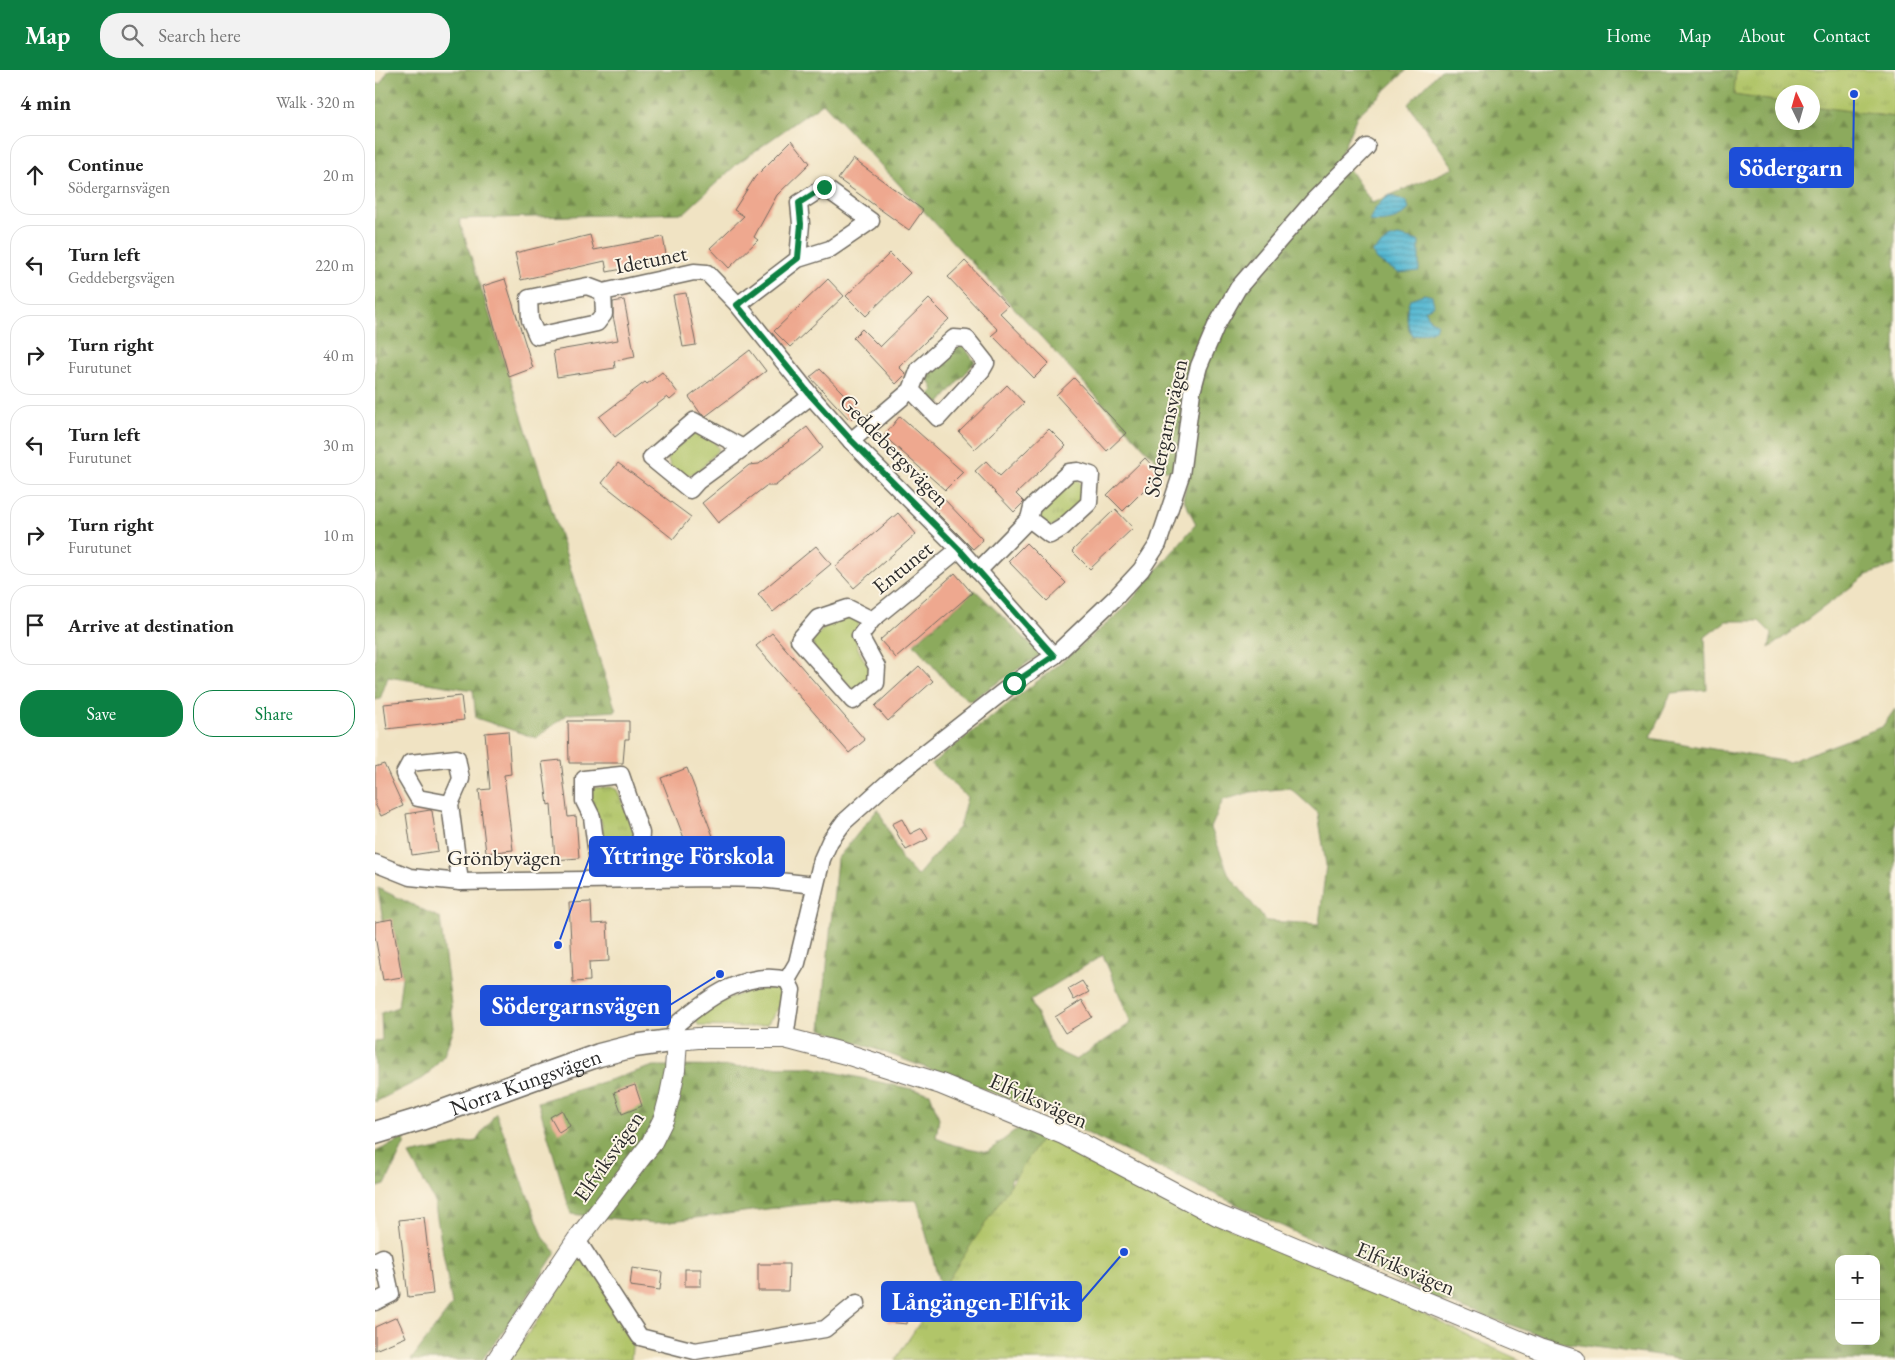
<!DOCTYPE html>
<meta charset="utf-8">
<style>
body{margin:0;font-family:"EB Garamond",serif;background:#f2f2f2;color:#222}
.controls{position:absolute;right:15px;bottom:15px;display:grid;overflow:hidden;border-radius:10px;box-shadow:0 5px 20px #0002}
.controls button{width:45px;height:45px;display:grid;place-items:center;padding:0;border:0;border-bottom:1px solid #e0e0e0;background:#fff;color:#222;font:25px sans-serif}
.compass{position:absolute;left:1400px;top:15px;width:45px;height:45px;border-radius:50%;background:#fff;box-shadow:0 5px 20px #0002;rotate:355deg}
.stop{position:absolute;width:15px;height:15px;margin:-11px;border:4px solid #0b8043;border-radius:50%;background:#fff}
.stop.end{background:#0b8043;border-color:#fff;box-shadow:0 1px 5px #0008}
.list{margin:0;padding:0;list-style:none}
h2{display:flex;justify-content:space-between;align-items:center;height:65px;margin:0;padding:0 20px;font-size:21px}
h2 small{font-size:16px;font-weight:400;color:#767676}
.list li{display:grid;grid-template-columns:32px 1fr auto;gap:15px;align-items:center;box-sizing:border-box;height:80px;margin:0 10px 10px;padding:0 10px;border:1px solid #e0e0e0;border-radius:20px}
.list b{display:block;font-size:19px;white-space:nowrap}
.list p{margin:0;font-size:16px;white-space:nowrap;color:#767676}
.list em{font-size:16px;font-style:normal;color:#767676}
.actions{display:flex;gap:10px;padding:15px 20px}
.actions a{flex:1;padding:11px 0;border:1px solid #0b8043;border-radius:20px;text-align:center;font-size:18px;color:#0b8043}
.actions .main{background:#0b8043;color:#fff}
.icon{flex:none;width:28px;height:28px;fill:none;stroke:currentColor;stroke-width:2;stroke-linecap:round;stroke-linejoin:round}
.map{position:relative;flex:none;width:1520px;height:1290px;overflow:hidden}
header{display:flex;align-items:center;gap:30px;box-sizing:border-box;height:70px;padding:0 25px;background:#0b8043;color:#fff}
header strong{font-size:24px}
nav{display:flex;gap:28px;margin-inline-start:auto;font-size:18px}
.search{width:350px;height:45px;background:#f2f2f2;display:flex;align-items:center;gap:12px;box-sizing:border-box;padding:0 18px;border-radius:20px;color:#767676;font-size:19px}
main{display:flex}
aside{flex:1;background:#fff}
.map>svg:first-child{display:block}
</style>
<header>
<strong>Map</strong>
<div class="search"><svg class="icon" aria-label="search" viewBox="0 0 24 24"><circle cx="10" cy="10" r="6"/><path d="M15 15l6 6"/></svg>Search here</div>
<nav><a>Home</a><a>Map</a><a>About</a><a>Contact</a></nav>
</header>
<main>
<aside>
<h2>4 min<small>Walk · 320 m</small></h2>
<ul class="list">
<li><svg class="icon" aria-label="ahead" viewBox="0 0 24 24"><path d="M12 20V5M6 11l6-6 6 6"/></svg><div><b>Continue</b><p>Södergarnsvägen</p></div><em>20 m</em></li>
<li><svg class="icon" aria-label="left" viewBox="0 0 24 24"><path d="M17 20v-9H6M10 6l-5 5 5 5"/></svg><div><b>Turn left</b><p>Geddebergsvägen</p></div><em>220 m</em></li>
<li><svg class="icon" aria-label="right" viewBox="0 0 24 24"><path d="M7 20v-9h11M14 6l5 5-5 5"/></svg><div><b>Turn right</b><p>Furutunet</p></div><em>40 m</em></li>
<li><svg class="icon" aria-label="left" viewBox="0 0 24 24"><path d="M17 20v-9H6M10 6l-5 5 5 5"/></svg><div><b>Turn left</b><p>Furutunet</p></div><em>30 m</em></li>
<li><svg class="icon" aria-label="right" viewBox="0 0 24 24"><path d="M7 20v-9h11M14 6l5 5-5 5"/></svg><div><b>Turn right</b><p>Furutunet</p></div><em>10 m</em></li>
<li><svg class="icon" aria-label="arrive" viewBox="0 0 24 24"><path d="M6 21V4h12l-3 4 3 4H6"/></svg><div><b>Arrive at destination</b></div></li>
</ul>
<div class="actions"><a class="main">Save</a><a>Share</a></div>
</aside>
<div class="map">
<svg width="1520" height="1290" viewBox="0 0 1520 1290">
<defs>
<pattern id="forest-firs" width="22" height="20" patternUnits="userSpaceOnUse" patternTransform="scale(1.25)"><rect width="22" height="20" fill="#8caa5d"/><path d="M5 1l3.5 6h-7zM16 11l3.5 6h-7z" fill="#738b4d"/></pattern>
<pattern id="park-tufts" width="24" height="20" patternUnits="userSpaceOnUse" patternTransform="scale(1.25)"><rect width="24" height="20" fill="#b1c569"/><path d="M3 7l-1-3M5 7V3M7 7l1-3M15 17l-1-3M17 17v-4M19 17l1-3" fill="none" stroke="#98a95b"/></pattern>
<pattern id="water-rules" width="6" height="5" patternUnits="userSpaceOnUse" patternTransform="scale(1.25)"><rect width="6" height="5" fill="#53b7d2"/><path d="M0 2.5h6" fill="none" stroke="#4595ab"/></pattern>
</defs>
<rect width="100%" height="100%" fill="#fcf5e5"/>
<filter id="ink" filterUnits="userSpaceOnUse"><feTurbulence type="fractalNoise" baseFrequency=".02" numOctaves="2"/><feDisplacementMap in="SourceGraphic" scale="10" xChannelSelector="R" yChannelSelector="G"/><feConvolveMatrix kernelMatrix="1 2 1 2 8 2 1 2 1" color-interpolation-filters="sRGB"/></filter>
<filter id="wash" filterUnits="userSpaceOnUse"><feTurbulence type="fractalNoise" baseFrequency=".0096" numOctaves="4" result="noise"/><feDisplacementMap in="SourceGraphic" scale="20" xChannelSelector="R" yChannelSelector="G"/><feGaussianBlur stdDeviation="1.12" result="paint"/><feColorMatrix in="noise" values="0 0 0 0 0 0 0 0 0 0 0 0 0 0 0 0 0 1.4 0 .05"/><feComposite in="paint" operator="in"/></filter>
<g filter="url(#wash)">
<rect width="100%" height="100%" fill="#f0e3c3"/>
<g fill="#b1c569" stroke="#6e784a">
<path d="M319,364c12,1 19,4 25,15l-18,20 -15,8 -15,-10 -5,-12z"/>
<path d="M466,544l19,5c-8,29 -2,29 12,54l-6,11 -10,5 -6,-2 -36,-38 -2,-9 22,-21z"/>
<path d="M401,918l6,6v9l-15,21 -15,3 -53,-1 -4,-7 28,-18 27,-11z"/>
</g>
<g fill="url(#forest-firs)" stroke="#5c6a44" fill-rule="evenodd">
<path d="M14,0h1018l-50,46 -17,40 32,47 82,-35 -46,-64 33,-34h295l-2,25 48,7 1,20h30v-16l82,11v448l-28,10 -98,73 3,-14 -13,-13h-33l-21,16 2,53 -36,3 -21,45 138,24 94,-35 13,-18v651h-209l-127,-18 -128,-45 -401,-191 -209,-77 16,-170 41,-50 24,51 15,16 42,-49 8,-30 -36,-33 126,-98 67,-57 72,-85 -13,-26 6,-25 -24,-3 -342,-367 -85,60 -54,50 -225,6 157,492 -48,3 -32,24 -60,-20 -3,-28 -85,-13 -8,22 -5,1v-616h5zM1059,235l-9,5 5,10 -21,10 -3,-22zM915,718l28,25 8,52 -7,59 -53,-3 -37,-46 -18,-47 12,-28 28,-8zM728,885l28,68 -55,37 -23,-11 -23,-49zM1464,1189h37v82h-37z"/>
<path d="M584,270l16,22 -35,41 -15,-3 9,-10 -9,-18z"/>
<path d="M600,520l66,64 -71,47 -19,-14 -37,-43z"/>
<path d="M3,818l62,30 14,110 -10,27 -19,22 -50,25v-61l7,-1 -1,-27 17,-6 4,-30 -10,-57 -9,1z"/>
<path d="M279,996l156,1 120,26 9,25 -3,20 18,7 33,7 35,-26 198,96 -145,-41 -64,-3 -2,37 -60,104 -32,-119 -102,3 -160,20 -84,-9 -33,-112z"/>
<path d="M121,1043l48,125 12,14 -32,50 -42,58h-71l41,-55 -18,-105 -25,-45 67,-14z"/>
<path d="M30,1068l-1,7 -19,40 -10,3v-36z"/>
</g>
<g fill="url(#park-tufts)" stroke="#6e784a">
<path d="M1361,0h159v47l-82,-11v-14h-30l-1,10 -48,-7z"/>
<path d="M699,408c10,5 11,15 9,26l-32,23 -9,-4 -4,-10 2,-6z"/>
<path d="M236,717l6,3 19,45 -1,8 -33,5c0,-15 4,-27 -9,-37l-2,-17 1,-6z"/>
<path d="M668,1066l146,73 105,49 38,11 41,19 103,52 44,20h-625z"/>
<path d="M211,1176l48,79 -3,35h-122l55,-76z"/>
</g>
<g fill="url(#water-rules)" stroke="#3f717e">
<path d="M1015,125l17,7 2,7c-8,11 -26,14 -40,12 5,-12 10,-19 21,-26z"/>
<path d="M1023,166l21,5v30l-20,2 -23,-13 -4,-8 16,-13z"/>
<path d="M1049,224l8,2 2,9 -9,5 5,10 7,3 -2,7 -22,6c-7,-9 -8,-27 -3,-37z"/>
</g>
<g id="blocks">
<g fill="#eea88f">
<path d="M417,70l18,23 -33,32 -23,42 4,3 -29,28 -19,-20 34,-32 -10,-6 21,-33z"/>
<path d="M478,89l70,51 -14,20 -71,-51z"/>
<path d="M215,165l4,15 69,-13 4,23 -60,12 -2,-11 -84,19 -6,-27z"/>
<path d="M515,183l20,20 -44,43 -20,-20z"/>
<path d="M590,191l43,45 -8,7 49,50 -15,15 -42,-43 6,-5 -50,-53z"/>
<path d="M130,209l28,89 -24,9 -26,-91z"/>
<path d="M453,209l16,17 -54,51 -16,-16z"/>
<path d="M311,223l10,52 -13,2 -10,-52z"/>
<path d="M554,229l20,20 -50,48 7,7 -10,10 -43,-46 9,-9 18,18z"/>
<path d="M249,230l11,57 -21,4 1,7 -58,9 -4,-26 65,-11 -5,-24v-14z"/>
<path d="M375,280l16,21 -60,45 -5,-2 -12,-17z"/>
<path d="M445,299l40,42 -10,9 -40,-43z"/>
<path d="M287,302l16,21 -8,7 -3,-3 -52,40 -16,-20 46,-35 2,2z"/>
<path d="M699,308l52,55 -19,18 -51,-56z"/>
<path d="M632,315l17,18 -49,46 -16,-17z"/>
<path d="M525,346l63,56 -18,18 -61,-54z"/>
<path d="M432,357l16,21 -48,38h-9l-48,37 -16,-20 47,-38 10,-1z"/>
<path d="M674,359l17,17 -50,48 8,8 -10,10 -39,-41 11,-10 14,15z"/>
<path d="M770,388l15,16 -37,37 -16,-16z"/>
<path d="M243,393l73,54 -18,22 -71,-56z"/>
<path d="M569,429l39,41 -10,9 -40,-40z"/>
<path d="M740,439l18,19 -43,41 -18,-18z"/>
<path d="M523,443l18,21 -62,54 -19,-21z"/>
<path d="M651,473l40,40 -19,18 -39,-40z"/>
<path d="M441,476l15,18 -58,48 -15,-18z"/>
<path d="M580,503l17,20 -76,65 -16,-18z"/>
<path d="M397,563l93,107 -16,13 -93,-107z"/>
<path d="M544,596l14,15 -45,40 -13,-15z"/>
<path d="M86,626l3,24 -77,9 -3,-25z"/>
<path d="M193,651h61v18h-4l-2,24h-54z"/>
<path d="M133,661l3,43 -7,1 9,75 -27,3 -7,-63 11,-1 -5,-56z"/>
<path d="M186,690l7,57 8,-1 3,42 -24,2 -4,-56 -3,1 -6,-43z"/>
<path d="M9,694l19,42 -22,10 -6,-12v-37z"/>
<path d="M312,698l26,68 -26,10 -26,-68z"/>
<path d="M55,740l2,1 6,40 -26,4 -6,-41z"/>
<path d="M527,749l8,15 12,-6 6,11 -22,11 -14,-26z"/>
<path d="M216,832l1,22 15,-1 2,38 -20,1 1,19 -17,1 -4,-79z"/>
<path d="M17,849l10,58 -19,3 -8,-44v-14z"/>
<path d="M707,911l7,11 -15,8 -6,-11z"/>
<path d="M707,930l10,17 -27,16 -10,-16z"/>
<path d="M260,1015l7,21 -20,8 -8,-22z"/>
<path d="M187,1040l8,16 -11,7 -9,-16z"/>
<path d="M49,1147l9,77 -25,3 -9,-77z"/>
<path d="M383,1194h31l-1,27h-30z"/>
<path d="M257,1198l30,4 -2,18 -30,-4z"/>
<rect x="310" y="1199" width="16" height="17"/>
<path d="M514,1230l20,2 -2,22 -20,-2z"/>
<path d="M22,1247l9,20 -31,13v-23z"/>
</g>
</g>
</g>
<g filter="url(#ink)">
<use href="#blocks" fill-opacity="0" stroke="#706b60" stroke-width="1"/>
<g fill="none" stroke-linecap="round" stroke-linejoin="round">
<g stroke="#706b60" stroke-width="19">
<g id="minor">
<path d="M228,222l1,22 -7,9 -60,13 -7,-16 -1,-22 58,-12 16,6 91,-20 13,1 31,32 73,91 40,45 108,108 95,107"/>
<path d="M363,235l60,-46 32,-10 41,-28 -47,-34 -25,16 2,21 -3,35"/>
<path d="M476,371l60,-51 8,-21 35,-31 13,1 19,24 -4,7 -44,48 -27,-28"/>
<path d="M368,378l-45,33 -8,9 -39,-32 43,-37 49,27 68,-52"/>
<path d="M603,501l51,-52 21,16 12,-7 27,-25 2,-28 -13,-4 -9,1 -37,35 -3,12"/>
<path d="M497,550l-12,16 17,31 -1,16 -23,18 -54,-61 19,-22 30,-10 24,12 87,-71"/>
<path d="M75,734l11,-25 -4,-21 -47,5 -6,11 14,24 32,6 10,78"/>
<path d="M223,786l42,-10 1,-13 -20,-58 -37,4v22l8,16 8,62"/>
<path d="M0,793l35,14 50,5 254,-4 46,1 55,6"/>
<path d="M412,910l10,-17 25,-104 8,-18 14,-19 49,-44 121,-95 40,-27 61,-58 26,-28 17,-26 23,-69 11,-83 7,-26 17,-40 22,-38 76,-88 53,-53"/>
<path d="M410,968l7,-48 -5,-10"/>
<path d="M302,970l-2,-9 2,-7c29,-25 69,-55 110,-44"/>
<path d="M202,1170l63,97 55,14 130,-22 32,-26"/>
<path d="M0,1191l8,-4 8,37 -16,8"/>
</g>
</g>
<g stroke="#706b60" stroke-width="22">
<path id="tertiary" d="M122,1290l80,-120 74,-96 13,-26 6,-23 5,-25 2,-30 21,-2h87l61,16 95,30 122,50 154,81 322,134 36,11"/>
</g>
<g stroke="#706b60" stroke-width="25">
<g id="secondary">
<path id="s1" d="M0,1063l46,-14 178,-64 35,-9 43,-6"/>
</g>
</g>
<use href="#minor" stroke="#fff" stroke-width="16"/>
<use href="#tertiary" stroke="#fff" stroke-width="20"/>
<use href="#secondary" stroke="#fff" stroke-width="22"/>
</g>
</g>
<g fill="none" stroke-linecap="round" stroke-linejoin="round" filter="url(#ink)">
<path stroke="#0b8043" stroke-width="6" d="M449,117l-25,16 2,21 -3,34 -61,47 74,91 40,44 108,109 95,107 -40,27"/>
</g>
<g text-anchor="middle" stroke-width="4" stroke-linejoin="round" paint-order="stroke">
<g font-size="22" fill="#2b2b2b" stroke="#fcf5e5">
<text transform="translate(276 189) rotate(-11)" y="8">Idetunet</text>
<text transform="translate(790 358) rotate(-78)" y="8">Södergarnsvägen</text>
<text transform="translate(520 380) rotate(46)" y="8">Geddebergsvägen</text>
<text transform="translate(527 497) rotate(-39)" y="8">Entunet</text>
<text x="129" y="795">Grönbyvägen</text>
<text dy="8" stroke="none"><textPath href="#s1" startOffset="159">Norra Kungsvägen</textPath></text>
<text transform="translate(664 1030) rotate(24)" y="8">Elfviksvägen</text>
<text transform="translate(233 1086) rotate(-55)" y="8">Elfviksvägen</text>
<text transform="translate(1031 1198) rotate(23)" y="8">Elfviksvägen</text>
</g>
</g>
<path fill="none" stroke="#1d4ed8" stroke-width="2" d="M1479 24L1478 98M183 875L215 786M345 904L295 935M749 1182L706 1232"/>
<g fill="#1d4ed8" stroke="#fcf5e5" stroke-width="2">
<circle cx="1479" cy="24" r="5"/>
<circle cx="183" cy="875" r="5"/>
<circle cx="345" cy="904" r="5"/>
<circle cx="749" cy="1182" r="5"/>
</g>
<g fill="#1d4ed8" stroke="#1d4ed8" stroke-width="2">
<rect x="1355" y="78" width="123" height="39" rx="5"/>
<rect x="215" y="767" width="194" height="39" rx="5"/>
<rect x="106" y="916" width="189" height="39" rx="5"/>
<rect x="507" y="1212" width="199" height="39" rx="5"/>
</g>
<g font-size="24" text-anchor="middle" font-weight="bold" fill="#fff">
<text x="1416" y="106">Södergarn</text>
<text x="312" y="794">Yttringe Förskola</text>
<text x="201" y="944">Södergarnsvägen</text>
<text x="606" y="1240">Långängen-Elfvik</text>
</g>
</svg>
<div class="controls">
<button>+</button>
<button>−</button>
</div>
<svg class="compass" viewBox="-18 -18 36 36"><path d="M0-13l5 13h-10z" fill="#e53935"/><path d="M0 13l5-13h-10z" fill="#767676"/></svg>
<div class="stop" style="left:639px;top:613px"></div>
<div class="stop end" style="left:449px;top:117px"></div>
</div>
</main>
